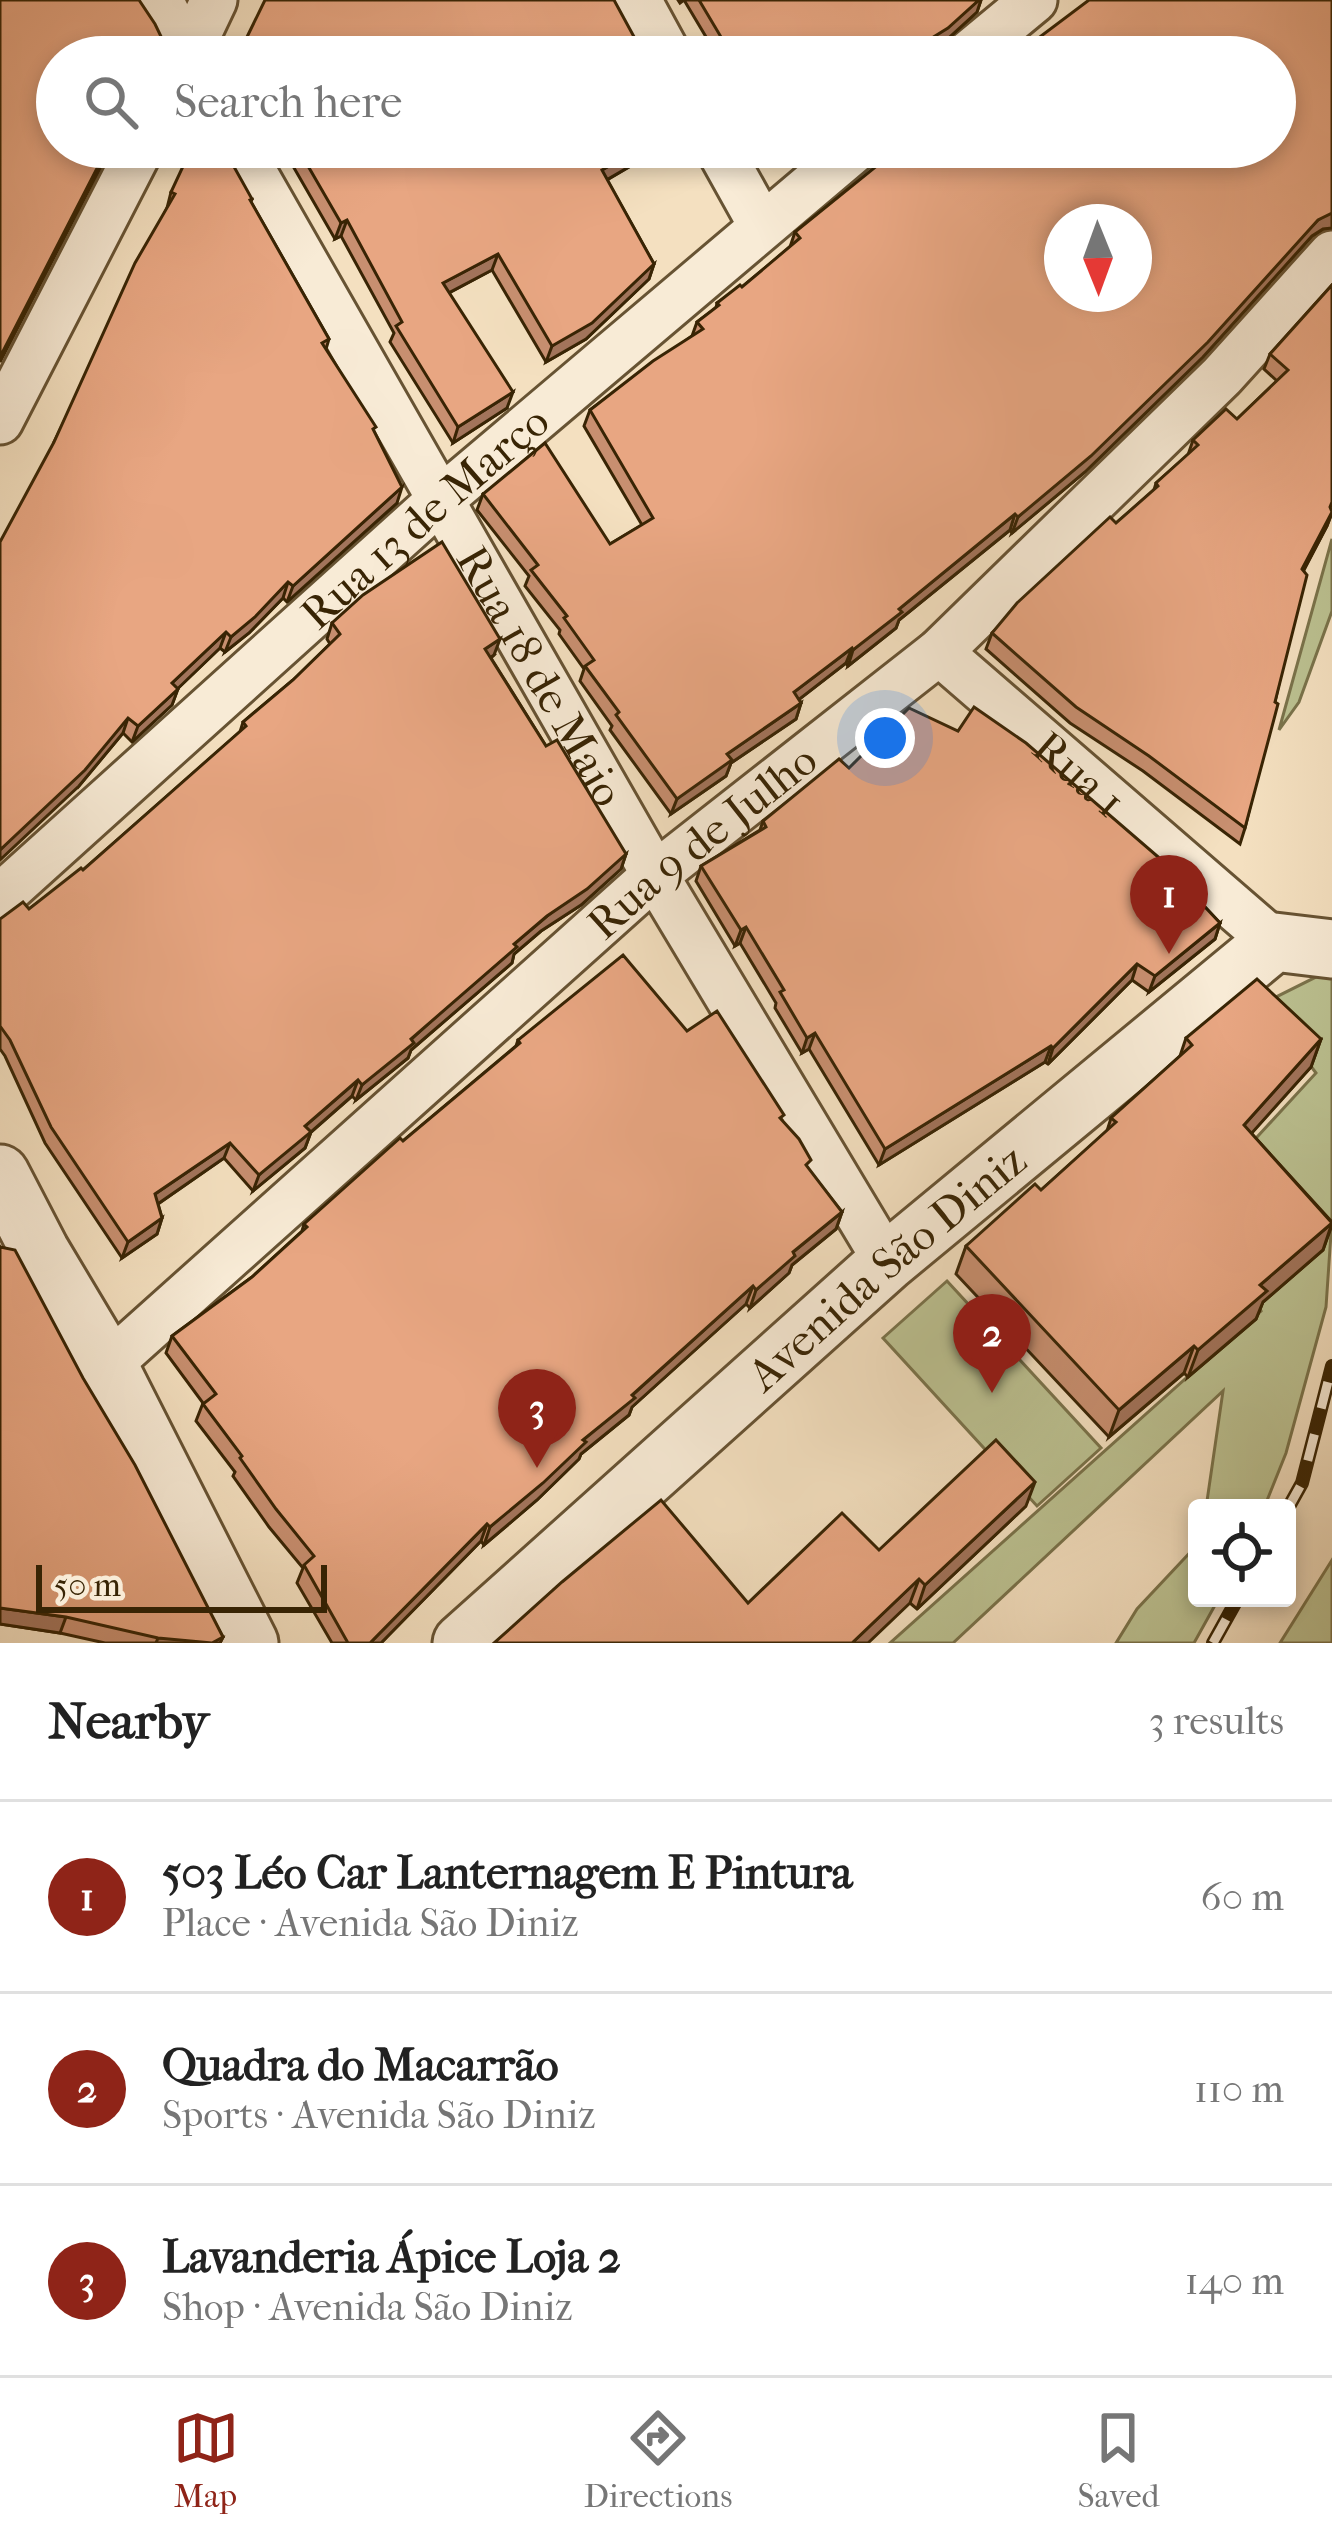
<!DOCTYPE html>
<meta charset="utf-8">
<style>
body{margin:0;font-family:"IM FELL French Canon",serif;background:#f6f6f6;color:#222}
.controls{position:absolute;right:36px;bottom:36px;display:grid;overflow:hidden;border-radius:12px;box-shadow:0 6px 18px #0003}
.controls button{width:108px;height:108px;display:grid;place-items:center;padding:0;border:0;border-bottom:3px solid #e0e0e0;background:#fff;color:#222;font:60px sans-serif}
.compass{position:absolute;left:1044px;top:204px;width:108px;height:108px;border-radius:50%;background:#fff;box-shadow:0 6px 18px #0003;rotate:179deg}
.scale{position:absolute;left:36px;bottom:30px;width:291px;box-sizing:border-box;padding-left:12px;border:6px solid #382404;border-top:0;font-size:33px;line-height:42px;white-space:nowrap;color:#382404;-webkit-text-stroke:9px #f8ebd6;paint-order:stroke}
.you{position:absolute;left:885px;top:738px;width:42px;height:42px;margin:-30px;border:9px solid #fff;border-radius:50%;background:#1a73e8;box-shadow:0 0 0 18px #1a73e833}
.badge{display:grid;place-items:center;width:78px;height:78px;border-radius:50%;background:#8f2418;color:#fff;font-size:39px;font-weight:700}
.pin{position:absolute;translate:-50% -99px;filter:drop-shadow(0 3px 6px #0008)}
.pin::after{content:'';position:absolute;top:63px;width:42px;height:36px;background:inherit;clip-path:polygon(0 0,100% 0,50% 100%)}
.list{margin:0;padding:0;list-style:none}
h2{display:flex;justify-content:space-between;align-items:center;height:156px;margin:0;padding:0 48px;font-size:51px}
h2 small{font-size:39px;font-weight:400;color:#767676}
.list li{display:grid;grid-template-columns:78px 1fr auto;gap:36px;align-items:center;box-sizing:border-box;height:192px;padding:0 48px;border-top:3px solid #e0e0e0}
.list b{display:block;font-size:45px;white-space:nowrap}
.list p{margin:0;font-size:39px;white-space:nowrap;color:#767676}
.list em{font-size:39px;font-style:normal;color:#767676}
.icon{flex:none;width:66px;height:66px;fill:none;stroke:currentColor;stroke-width:2;stroke-linecap:round;stroke-linejoin:round}
.map{position:relative;flex:none;width:1332px;height:1643px;overflow:hidden}
.search{position:absolute;background:#fff;box-shadow:0 6px 18px #0003;left:36px;right:36px;top:36px;height:132px;display:flex;align-items:center;gap:30px;box-sizing:border-box;padding:0 42px;border-radius:66px;color:#767676;font-size:45px}
.sheet{height:732px;background:#fff}
nav{display:flex;justify-content:space-around;align-items:center;box-sizing:border-box;height:168px;border-top:3px solid #e0e0e0;background:#fff;font-size:33px;color:#767676}
nav a{display:grid;justify-items:center;gap:6px}
nav .on{color:#8f2418}
.map>svg:first-child{display:block}
</style>
<div class="map">
<svg width="1332" height="1643" viewBox="0 0 1332 1643">
<rect width="100%" height="100%" fill="#f4e0c0"/>
<filter id="stains"><feTurbulence type="fractalNoise" baseFrequency=".00167" numOctaves="4"/><feColorMatrix values="0 0 0 0 .2 0 0 0 0 .09 0 0 0 0 .02 0 0 0 .5 -.17"/></filter>
<radialGradient id="worn" r=".72"><stop offset=".6" stop-color="#630" stop-opacity="0"/><stop offset="1" stop-color="#630" stop-opacity=".3"/></radialGradient>
<g fill="#bcc292" stroke="#7a734b" stroke-width="3">
<path d="M1332,539v72l-33,91 -20,28z"/>
<path d="M1332,969v250l-6,88 -40,146 -22,55h-58l17,-117 -270,252h-63l371,-332 -42,-56 27,-106 70,-76 -52,-70z"/>
<path d="M947,1281l154,167 -64,58 -154,-168z"/>
<path d="M1197,1545v53h22l-25,45h-78l21,-34z"/>
<path d="M1332,1560v83h-52z"/>
</g>
<g fill="none" stroke-linecap="round" stroke-linejoin="round">
<g stroke="#675333" stroke-width="51">
<g id="minor">
<path d="M160,0l28,57"/>
<path d="M638,0l31,57"/>
<path d="M187,57l27,-57"/>
<path d="M965,57l69,-57"/>
<path id="s1" d="M239,147l416,728 232,387"/>
<path d="M718,147l44,79"/>
<path d="M0,421l141,-274"/>
<path id="s2" d="M939,652l335,290"/>
<path id="s3" d="M0,897l439,-396 418,-354"/>
<path id="s4" d="M108,1365l547,-490 284,-223 283,-276 110,-122"/>
</g>
</g>
<g stroke="#675333" stroke-width="63">
<g id="tertiary">
<path d="M0,1174l40,77 68,114 141,278"/>
<path id="s5" d="M462,1643l425,-381 387,-320 58,7"/>
</g>
</g>
<use href="#minor" stroke="#f8ebd6" stroke-width="45"/>
<use href="#tertiary" stroke="#f8ebd6" stroke-width="57"/>
<g stroke="#382404" stroke-width="14">
<g id="rail">
<path d="M1287,1510l15,-27 30,-117"/>
<path d="M1213,1643l25,-45"/>
</g>
</g>
<use href="#rail" stroke="#f8ebd6" stroke-width="9" stroke-dasharray="27" stroke-linecap="butt"/>
</g>
<g fill="#c88f70" stroke="#382404" stroke-width="3">
<path d="M678,0h303l-4,12 -35,32 -21,13h-213l4,-10 -28,-47 -4,3z"/>
<path d="M246,39l399,18h-403l-1,-2z"/>
<path d="M282,147h381l-56,33 47,84 -5,15 -63,60 -40,23 -54,-92 -43,23 58,115 -54,35 -63,-101 4,-9 -53,-97 -6,3z"/>
<path d="M771,147h34l-23,15z"/>
<path d="M171,192l81,7 -1,3 78,137 -3,10 48,83 23,71 -110,99 -4,-4 -34,35 -24,19 -5,-4 -42,40 -6,17 -40,37 -9,-9 -44,53 -25,-344 113,-234z"/>
<path d="M1323,229l-11,7 -109,121 -118,115 -73,61 -2,-3 -111,90 -3,8 -48,38 -2,-3 -47,36 2,4 -5,16 -65,44 -5,13 -55,38 -61,-84 2,-4 -32,-45 4,-12 -25,-35 1,-4 -35,-44 4,-10 -52,-66 6,-16 127,50 32,-19 -58,-99 6,-16 102,-74 5,-14 19,-14 1,-5 25,-16 48,-40 5,-15z"/>
<path d="M1332,285v219l-2,4 2,5 -5,13 -23,44 -29,132 -30,126 -5,16 -97,-73 -73,-48 -84,-74 6,-16 162,-143 2,-7 32,-28 5,-15 44,-21 40,-38 -13,-12 6,-15z"/>
<path d="M332,623l162,32 -3,3 55,88 80,108 -5,15 -40,36 -40,26 -27,23 -2,9 -101,87 -3,8 -52,42 -4,-4 -41,36 -6,16 -52,43 -29,-33 -66,46 4,14 -5,16 -35,24 -77,-115 -40,-87 -5,-7v-130l29,-10 54,-39 157,-138 3,-10 50,-42 37,-36 -3,-5z"/>
<path d="M849,768l342,124 29,31 -5,16 -66,53 -17,-12 -84,84 -3,-2 -166,103 -70,-116 -7,4 -27,-45 1,-5 -36,-60 -5,3 -39,-65 5,-15 59,-36 3,-9z"/>
<path d="M687,1031l95,89 26,49 34,43 -6,17 -44,36 -3,8 -39,35 -4,-4 -114,103 -3,8 -48,39 -2,5 -42,41 -53,45 -3,-4 -100,102h-49l-35,-60 6,-15 -34,-41 -36,-51 2,-4 -39,-51 7,-18 -37,-50 6,-17 80,-59 50,-46 2,-7 212,-178 2,-6z"/>
<path d="M1186,1038l135,1 -10,28 -60,66 81,89v3l-9,25 -60,52 -7,17 -68,58 -4,-4 -75,64 -153,-163 10,-28 75,-56 66,-59 4,-13 69,-62z"/>
<path d="M0,1247l223,390 -3,6h-115l-45,-10 -60,-9z"/>
<path d="M1026,1506l-109,103 -7,-6h-162l131,-53z"/>
</g>
<g fill="#a2745b" stroke="#382404" stroke-width="3">
<path d="M979,0h2l-4,12 -35,32 -21,13h-20z"/>
<path d="M108,147h3l-111,215v-5z"/>
<path d="M642,147h21l-67,39 6,-16z"/>
<path d="M787,147h18l-23,15z"/>
<path d="M1328,213h4v15l-9,1 -11,7 -109,121 -118,115 -73,61 6,-16 300,-297z"/>
<path d="M347,220l-6,16 -6,3 6,-16z"/>
<path d="M498,254l-6,16 -55,29 6,-16z"/>
<path d="M654,264l-5,15 -63,60 -40,23 6,-16z"/>
<path d="M513,392l-6,16 -54,35 5,-16z"/>
<path d="M402,487l-5,16 -110,99 6,-16z"/>
<path d="M1332,512l-5,14 -31,58 6,-15z"/>
<path d="M1015,514l-5,16 -111,90 -3,8 -48,38 5,-16 46,-41z"/>
<path d="M288,582l-5,16 -34,35 -24,19 6,-15z"/>
<path d="M226,632l-6,16 -53,51 5,-16z"/>
<path d="M500,639l-6,16 -14,10 5,-16z"/>
<path d="M852,648l-6,15 -58,45 6,-16z"/>
<path d="M178,689l-6,16 -40,37 6,-16z"/>
<path d="M801,703l-5,16 -65,44 -5,13 -55,38 6,-15 50,-45z"/>
<path d="M128,718l-5,15 -44,53 -79,74v-10z"/>
<path d="M626,854l-5,15 -40,36 -40,26 -27,23 -2,9 -101,87 -3,8 -52,42 6,-15 152,-141 33,-28z"/>
<path d="M1220,923l-5,16 -66,53 6,-16z"/>
<path d="M746,927l-6,16 -5,3 6,-16z"/>
<path d="M1137,964l-5,16 -84,84 5,-16z"/>
<path d="M815,1033l-6,16 -7,4 5,-15z"/>
<path d="M1321,1039l-10,28 -77,86 10,-28z"/>
<path d="M1051,1046l-6,16 -166,103 6,-16z"/>
<path d="M358,1080l-6,16 -41,36 -6,16 -52,43 6,-16 46,-49z"/>
<path d="M230,1143l-6,15 -75,52 6,-16z"/>
<path d="M842,1212l-6,17 -44,36 -3,8 -39,35 6,-18 37,-38z"/>
<path d="M162,1218l-5,16 -35,24 6,-16z"/>
<path d="M1332,1223l-9,27 -60,52 -7,17 -68,58 10,-27 62,-65z"/>
<path d="M753,1286l-7,18 -114,103 -3,8 -48,39 -2,5 -42,41 -53,45 6,-18 93,-87z"/>
<path d="M1194,1346l-10,27 -75,64 10,-27z"/>
<path d="M1035,1482l-9,24 -109,103 8,-24z"/>
<path d="M487,1524l-6,17 -100,102h-11z"/>
<path d="M919,1579l-9,24 -42,40h-16z"/>
<path d="M0,1608l66,9 -6,16 -60,-9z"/>
<path d="M223,1637l-3,6h-64l2,-5z"/>
</g>
<g fill="#e8a682" stroke="#382404" stroke-width="3" fill-rule="evenodd">
<path d="M0,0h139l16,24 13,27 -3,6h-108v73l-11,5 11,-1v13h51l-108,210z"/>
<path d="M265,0h349l31,57h-388l-11,-18z"/>
<path d="M699,0h280l-31,28 -47,29h-178l-9,-15 7,-5z"/>
<path d="M1089,0h243v213l-14,7 -110,122 -117,114 -73,61 -3,-3 -116,95 3,3 -49,38 -1,-2 -58,44 7,11 -74,51 5,6 -55,39 -61,-84 3,-3 -34,-46 9,-6 -30,-42 3,-2 -36,-46 7,-5 -55,-71 62,-51 65,101 43,-26 -63,-108 63,-49 50,-32 -6,-7 22,-17 -2,-2 23,-18 2,2 58,-49 -5,-6 105,-85h375v-90h-262zM1062,222h72v72h-72z"/>
<path d="M192,147h31l29,52 -2,1 79,139 -7,4 54,84 -3,2 29,58 -109,99 -5,-4 -33,35 -24,20 -5,-5 -54,51 6,6 -40,37 -10,-8 -43,52 -85,80v-308l54,-100 81,-179 40,-69 -4,-2z"/>
<path d="M297,147h345l-40,23 52,94 -62,59 -40,23 -54,-92 -55,29 70,109 -55,35 -62,-101 6,-4 -55,-102 -6,3z"/>
<path d="M1332,285v217l-2,5 2,5 -30,57 5,6 -32,127 3,2 -33,124 -96,-72 -73,-49 -84,-74 25,-30 93,-86 6,6 42,-37 -2,-3 42,-38 -5,-5 33,-31 11,10 51,-49 -18,-16z"/>
<path d="M442,542l58,97 -15,10 61,97 11,-6 69,114 -39,35 -40,27 -33,28 3,3 -106,92 3,4 -52,42 -4,-5 -53,46 6,6 -52,43 -29,-32 -75,51 7,24 -34,24 -77,-115 -41,-87 -10,-14v-107l23,-17 6,7 52,-41 2,2 163,-144 -3,-4 50,-42 47,-46 -8,-11 31,-28z"/>
<path d="M974,707l52,36 167,144 -4,3 31,33 -65,53 -18,-12 -84,84 -2,-2 -166,103 -70,-116 -8,5 -27,-46 4,-2 -38,-63 -5,3 -40,-64 65,-39 -3,-6 76,-62 10,9 60,-60 49,23z"/>
<path d="M623,955l64,76 30,-20 67,104 -4,3 19,21 12,21 -5,5 36,47 -49,40 2,4 -39,34 -3,-4 -121,109 3,3 -52,42 3,2 -43,41 -53,44 -3,-3 -117,119h-22l-44,-78 10,-9 -38,-47 -36,-51 2,-2 -39,-52 13,-10 -44,-58 80,-59 55,-50 -3,-3 96,-86 3,3 117,-98 -2,-3z"/>
<path d="M1257,979l64,60 -77,86 88,98 -72,62 7,6 -69,59 -4,-4 -75,64 -153,-164 69,-62 6,6 75,-68 -5,-4 81,-73 -6,-7z"/>
<path d="M0,1247l15,3 68,128 52,87 88,172 -11,6 -54,-5 -92,-21 -66,-9z"/>
<path d="M996,1440l39,42 -110,103 -6,-6 -67,64h-358l68,-61 99,-82 87,103 94,-90 37,37z"/>
</g>
<g text-anchor="middle" stroke-width="9" stroke-linejoin="round" paint-order="stroke">
<g font-size="45" fill="#382404" stroke="#f8ebd6">
<text dy="16" stroke="none"><textPath href="#s3" startOffset="570">Rua 13 de Março</textPath></text>
<text dy="16" stroke="none"><textPath href="#s1" startOffset="609">Rua 18 de Maio</textPath></text>
<text dy="16" stroke="none"><textPath href="#s2" startOffset="186">Rua 1</textPath></text>
<text dy="16" stroke="none"><textPath href="#s4" startOffset="792">Rua 9 de Julho</textPath></text>
<text dy="16" stroke="none"><textPath href="#s5" startOffset="567">Avenida São Diniz</textPath></text>
</g>
</g>
<rect width="100%" height="100%" filter="url(#stains)"/>
<rect width="100%" height="100%" fill="url(#worn)"/>
</svg>
<div class="controls">
<button><svg class="icon" aria-label="locate" viewBox="0 0 24 24"><circle cx="12" cy="12" r="6"/><path d="M12 2v4M12 18v4M2 12h4M18 12h4"/></svg></button>
</div>
<svg class="compass" viewBox="-18 -18 36 36"><path d="M0-13l5 13h-10z" fill="#e53935"/><path d="M0 13l5-13h-10z" fill="#767676"/></svg>
<div class="scale">50 m</div>
<div class="you"></div>
<div class="pin badge" style="left:1169px;top:954px">1</div>
<div class="pin badge" style="left:992px;top:1393px">2</div>
<div class="pin badge" style="left:537px;top:1468px">3</div>
<div class="search"><svg class="icon" aria-label="search" viewBox="0 0 24 24"><circle cx="10" cy="10" r="6"/><path d="M15 15l6 6"/></svg>Search here</div>
</div>
<section class="sheet">
<h2>Nearby<small>3 results</small></h2>
<ul class="list">
<li><span class="badge">1</span><div><b>503 Léo Car Lanternagem E Pintura</b><p>Place · Avenida São Diniz</p></div><em>60 m</em></li>
<li><span class="badge">2</span><div><b>Quadra do Macarrão</b><p>Sports · Avenida São Diniz</p></div><em>110 m</em></li>
<li><span class="badge">3</span><div><b>Lavanderia Ápice Loja 2</b><p>Shop · Avenida São Diniz</p></div><em>140 m</em></li>
</ul>
</section>
<nav>
<a class="on"><svg class="icon" aria-label="map" viewBox="0 0 24 24"><path d="M3 6l6-2 6 2 6-2v14l-6 2-6-2-6 2zM9 4v14M15 6v14"/></svg>Map</a>
<a><svg class="icon" aria-label="directions" viewBox="0 0 24 24"><path d="M12 3l9 9-9 9-9-9zM9 14v-3h6M13 9l2 2-2 2"/></svg>Directions</a>
<a><svg class="icon" aria-label="saved" viewBox="0 0 24 24"><path d="M7 4h10v16l-5-4-5 4z"/></svg>Saved</a>
</nav>
